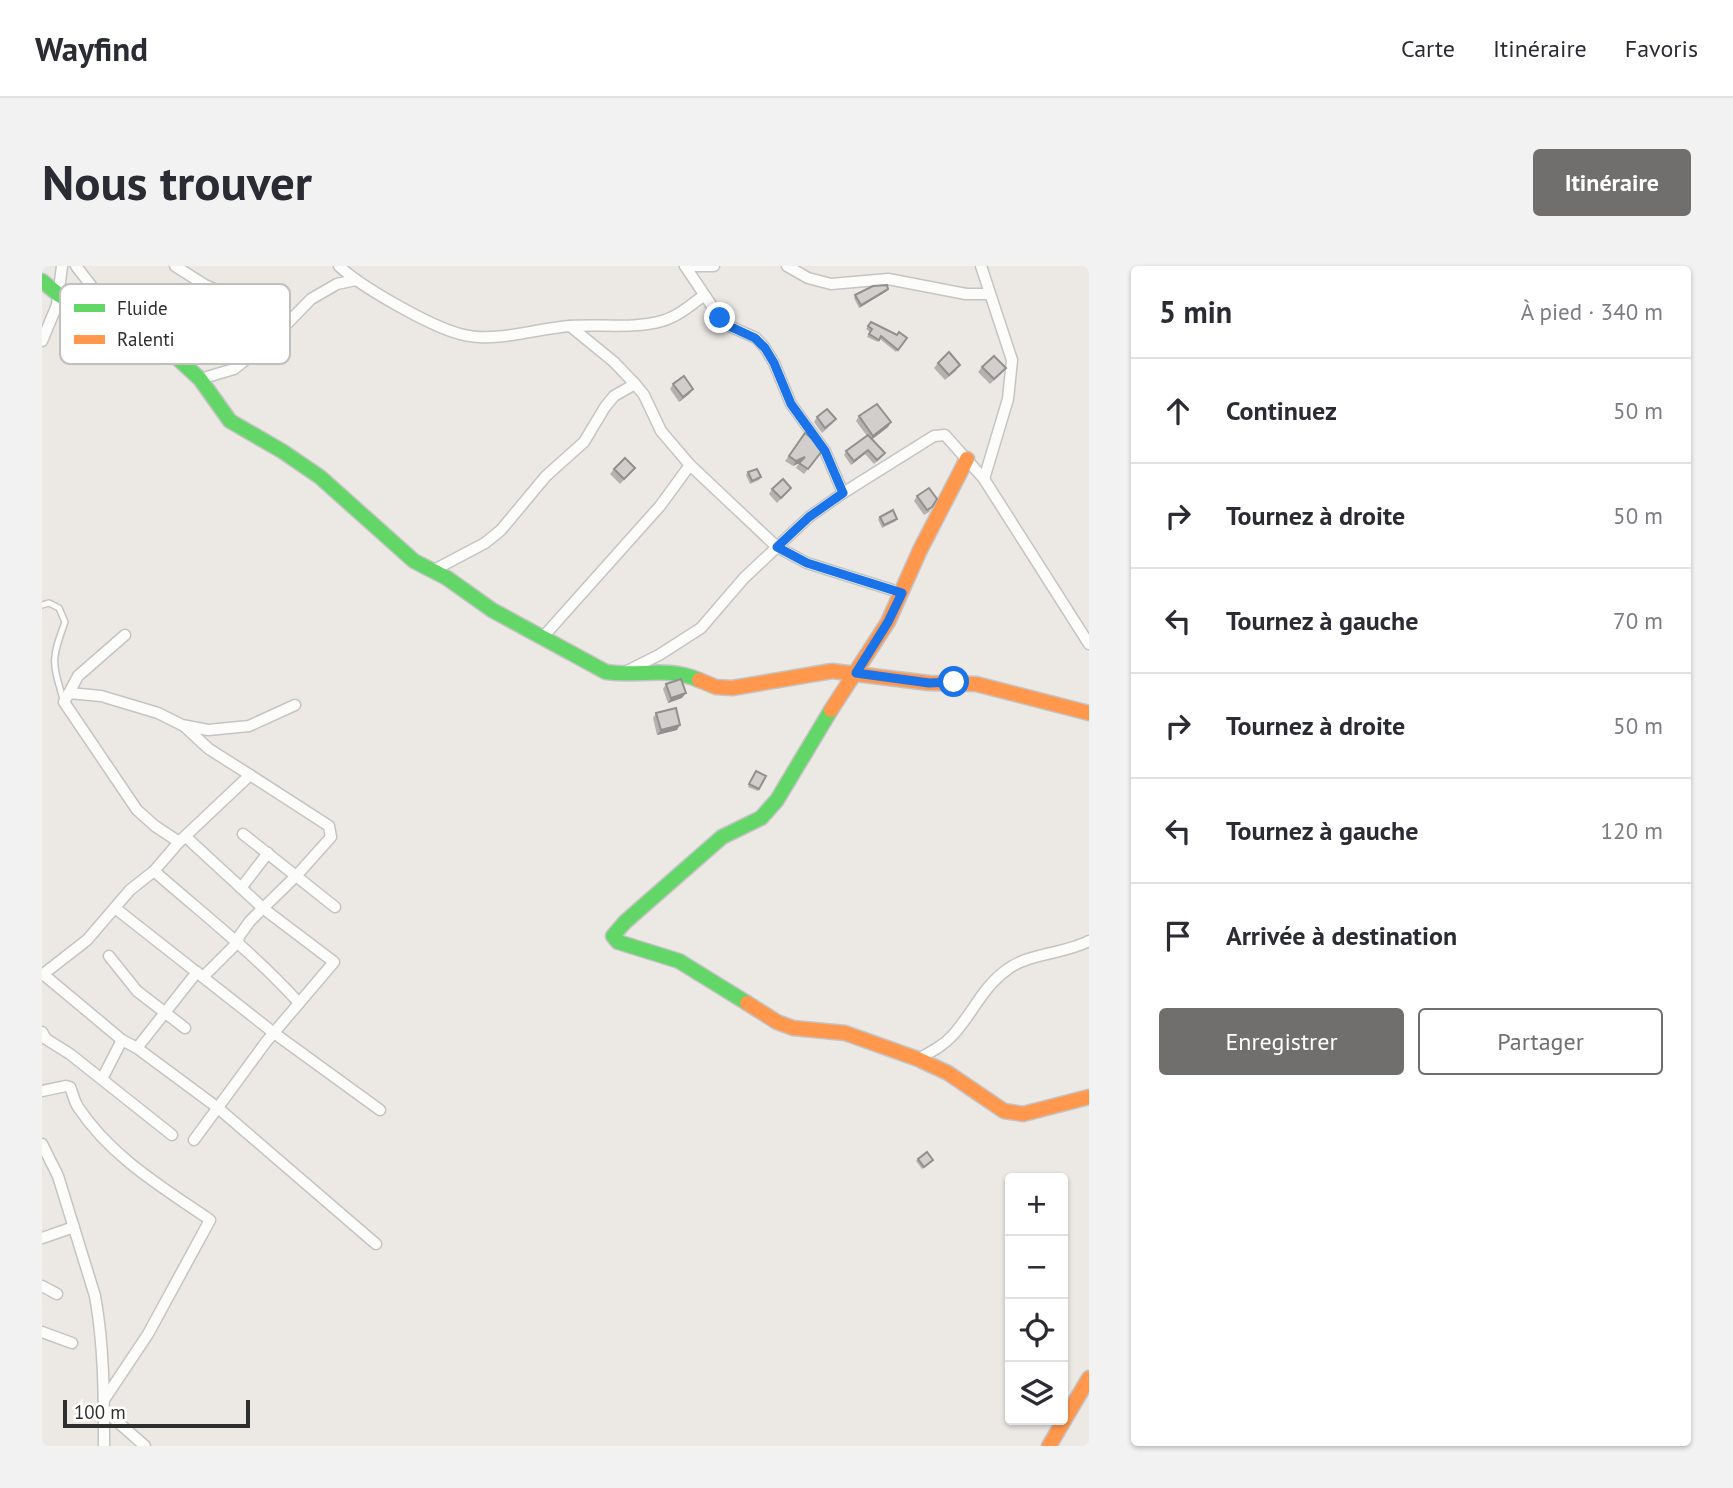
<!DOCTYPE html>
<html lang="fr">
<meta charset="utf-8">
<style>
body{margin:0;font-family:"PT Sans",sans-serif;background:#f2f2f3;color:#2b2b33}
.controls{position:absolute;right:21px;bottom:21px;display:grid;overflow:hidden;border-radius:7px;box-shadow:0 2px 5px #0004}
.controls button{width:63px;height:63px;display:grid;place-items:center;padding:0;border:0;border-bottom:2px solid #e1e1e2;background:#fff;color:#2b2b33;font:35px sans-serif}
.scale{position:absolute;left:21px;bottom:18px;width:187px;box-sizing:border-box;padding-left:7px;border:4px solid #2e2e2e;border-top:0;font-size:19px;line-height:24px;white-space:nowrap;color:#2e2e2e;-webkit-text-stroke:5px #fff;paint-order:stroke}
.stop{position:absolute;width:21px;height:21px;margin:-16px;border:5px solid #1a73e8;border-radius:50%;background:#fff}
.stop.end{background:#1a73e8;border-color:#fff;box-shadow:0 2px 7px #0008}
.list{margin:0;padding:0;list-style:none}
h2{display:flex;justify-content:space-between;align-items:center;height:91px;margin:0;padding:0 28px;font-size:30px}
h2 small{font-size:23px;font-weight:400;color:#7c7c81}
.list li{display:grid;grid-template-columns:46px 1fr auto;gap:21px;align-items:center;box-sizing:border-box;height:105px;padding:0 28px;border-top:2px solid #e1e1e2}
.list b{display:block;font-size:26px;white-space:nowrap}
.list em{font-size:23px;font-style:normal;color:#7c7c81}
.actions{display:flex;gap:14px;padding:21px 28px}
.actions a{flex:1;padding:16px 0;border:2px solid #706f6e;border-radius:7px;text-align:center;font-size:24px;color:#706f6e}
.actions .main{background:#706f6e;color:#fff}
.icon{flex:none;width:38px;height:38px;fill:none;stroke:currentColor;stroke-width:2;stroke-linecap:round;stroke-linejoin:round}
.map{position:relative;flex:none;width:1047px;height:1180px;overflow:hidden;border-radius:7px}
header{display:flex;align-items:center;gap:42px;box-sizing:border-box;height:98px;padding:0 35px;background:#fff;border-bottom:2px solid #e1e1e2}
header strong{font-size:33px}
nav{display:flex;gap:38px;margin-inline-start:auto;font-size:24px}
.intro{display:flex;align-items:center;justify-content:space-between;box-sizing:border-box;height:168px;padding:0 42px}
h1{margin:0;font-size:49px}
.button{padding:18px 32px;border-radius:7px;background:#706f6e;color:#fff;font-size:24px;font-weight:700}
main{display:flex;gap:42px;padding:0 42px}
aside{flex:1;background:#fff;border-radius:7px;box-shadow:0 2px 5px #0004}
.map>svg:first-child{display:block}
</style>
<header>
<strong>Wayfind</strong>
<nav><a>Carte</a><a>Itinéraire</a><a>Favoris</a></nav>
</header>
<div class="intro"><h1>Nous trouver</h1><a class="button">Itinéraire</a></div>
<main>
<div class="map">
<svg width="1047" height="1180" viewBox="0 0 1047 1180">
<rect width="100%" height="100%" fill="#ece8e4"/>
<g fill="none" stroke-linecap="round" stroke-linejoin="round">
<g stroke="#c5c4c5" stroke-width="8">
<path id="lane" d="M0,339l7,-2 10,5 6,14c-14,38 -13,39 -2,77"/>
</g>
<g stroke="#c5c4c5" stroke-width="13">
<g id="street">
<path d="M34,0l17,22 28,28"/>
<path d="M133,0l30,19 26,11 44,40"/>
<path d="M297,0c22,21 91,60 121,68 35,10 76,-6 111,-8 30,-2 62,3 91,-5 15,-4 29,-16 41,-25"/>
<path d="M643,0l35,52 9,8 27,12 9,10 9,15 17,41 34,47 18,42 91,-57 11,-1 39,44 105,165"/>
<path d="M643,0h29"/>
<path d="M745,0l21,12 23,6 57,-5 78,15h22"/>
<path d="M939,0l31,94 -4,39 -24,80"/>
<path d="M528,60l44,36 21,22 9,11 17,36 29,34 87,82 30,16 95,30"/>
<path d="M0,75l15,-36 5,-39"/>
<path d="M158,113l34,-10 41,-33 36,-37 26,-15 19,-4"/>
<path d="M392,304l51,-27 16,-13 45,-54 38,-34 21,-35 9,-11 21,-12"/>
<path d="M501,371l117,-131 30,-41"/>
<path d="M585,405l32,-16 42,-27 43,-50 65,-61 34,-24"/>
<path d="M27,427l9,-17 47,-41"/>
<path d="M201,568l92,73"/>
<path d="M144,571l78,72 70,53 -68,80 -72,98"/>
<path d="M137,576l-24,-16 -18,-16 -73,-108 5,-9 32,3 57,17 24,12 26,5 41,-4 46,-21"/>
<path d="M112,605c49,43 101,83 145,132"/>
<path d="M199,622l27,-35"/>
<path d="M73,642l159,125 106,77"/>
<path d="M67,690l28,35 48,37"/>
<path d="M1,708l79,66 15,8 81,60 158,136"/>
<path d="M0,709l45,-35 43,-50 24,-19 25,-29 71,-67 -41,-26 -25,-23"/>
<path d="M161,711l33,-33 4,-9 10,-14 47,-46 34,-38 -2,-11 -79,-51"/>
<path d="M0,766l4,7 24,15 102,81"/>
<path d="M95,782l60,-76"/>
<path d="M876,793c13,-7 25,-13 35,-24 20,-22 30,-49 55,-66 21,-16 57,-15 81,-28"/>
<path d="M60,813l20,-39"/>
<path d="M0,825l24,-5 4,1c3,7 4,14 8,20 33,50 84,80 132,113l-62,114 -44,66"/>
<path d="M0,878l16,32 37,120c9,49 9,100 9,150"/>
<path d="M0,972l32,-11"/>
<path d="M0,1020l15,8"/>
<path d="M0,1066l30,11"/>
<path d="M62,1144l41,36"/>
</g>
</g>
<g stroke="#c5c4c5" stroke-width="17">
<g id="fast">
<path d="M0,15l17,14 19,11 45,12 26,14 51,47 30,42 52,30 38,26 94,84 33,17 45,32 114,62c33,5 61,-6 93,8"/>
<path d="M705,737l-68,-42 -61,-19 -5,-6 12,-14 97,-85 39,-19 16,-18 54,-90"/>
</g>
</g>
<g stroke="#c5c4c5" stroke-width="17">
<g id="slow">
<path d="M657,414l17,7 16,1 100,-17 97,12 47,1 113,29"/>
<path d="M789,444l57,-88 32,-72 47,-91"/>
<path d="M705,737l30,19 16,6 52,5 73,26 30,14 56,38 19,3 66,-17"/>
<path d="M1007,1180l40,-68"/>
</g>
</g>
<use href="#lane" stroke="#fcfcfb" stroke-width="5"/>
<use href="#street" stroke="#fcfcfb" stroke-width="10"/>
<use href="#fast" stroke="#63d668" stroke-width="14"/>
<use href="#slow" stroke="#ff974d" stroke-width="14"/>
</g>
<g fill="#b4b1af">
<path d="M845,25l-28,17 -5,-10 1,-3z"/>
<path d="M829,56l26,13 10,3 -11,14 -16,-13 -2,3 -11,-5 3,-5 -4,-3z"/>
<path d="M896,97l19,7 -12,10 -11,-12z"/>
<path d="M940,101l20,6 -12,11 -12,-12z"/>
<path d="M631,118l20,5 -4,5 -10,8 -9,-13z"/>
<path d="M817,150l32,6 -3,5 -16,12 13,14 -3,4 -8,7 -9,-10 -14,11 -7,-10 2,-4 21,-15 -11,-15z"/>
<path d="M775,151l19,2 -4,5 -10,9 -8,-11z"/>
<path d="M763,167l17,18 -18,23 -8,-6 3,-5 -6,3 -8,-5z"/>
<path d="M593,202l-15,16 -10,-10 4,-5z"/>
<path d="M706,206l13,5 -2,3 -9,4 -4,-9z"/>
<path d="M749,222l-14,15 -8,-9 3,-5z"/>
<path d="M875,230l15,11 -3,5 -5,3 -10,-14z"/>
<path d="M838,251l16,4 -14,7 -4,-9z"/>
<path d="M624,418l16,14 -14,5 -5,-14z"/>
<path d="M614,447l21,17 -20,5 -4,-17z"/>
<path d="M712,508l5,15 -1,2 -10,-4z"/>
<path d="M876,893l15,1 -11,9 -6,-8z"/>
</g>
<g fill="#92908e">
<path d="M846,23l-1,2 -28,17 2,-3z"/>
<path d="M651,123l-4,5 -10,8 4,-5z"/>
<path d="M849,156l-3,5 -18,14 3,-5z"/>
<path d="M826,184l-3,4 -14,11 3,-4z"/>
<path d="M763,191l-3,5 -9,4 3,-5z"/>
<path d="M644,427l-4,5 -14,5 3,-5z"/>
<path d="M638,459l-3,5 -20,5 4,-5z"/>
</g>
<g fill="#d1cecb" stroke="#92908e" stroke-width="2">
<path d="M845,19l1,4 -27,16 -6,-10 18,-9z"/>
<path d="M829,56l26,13 2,-3 8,6 -9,12 -17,-14 -2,4 -10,-6 3,-5 -4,-3z"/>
<path d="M907,86l11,13 -11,10 -11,-12z"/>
<path d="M952,90l12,12 -12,11 -12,-12z"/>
<path d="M642,110l9,13 -10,8 -10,-13z"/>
<path d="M835,138l14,18 -18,14 -14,-20z"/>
<path d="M785,143l9,10 -11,9 -8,-11z"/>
<path d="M763,167l10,8 7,10 -14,18 -9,-6 6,-6 -9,4 -7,-5z"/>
<path d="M826,169l17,18 -8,7 -9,-10 -14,11 -8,-10z"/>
<path d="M583,192l10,10 -11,11 -10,-10z"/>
<path d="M715,203l4,8 -9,4 -4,-9z"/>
<path d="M741,213l8,9 -10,10 -9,-9z"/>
<path d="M887,222l8,11 -5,8 -5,3 -10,-14z"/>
<path d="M851,244l4,9 -13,6 -4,-8z"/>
<path d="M639,413l5,14 -15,5 -5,-14z"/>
<path d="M634,442l4,17 -19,5 -5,-17z"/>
<path d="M714,505l10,5 -7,13 -10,-5z"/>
<path d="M885,886l6,8 -9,7 -6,-8z"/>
</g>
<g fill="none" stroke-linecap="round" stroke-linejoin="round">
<path stroke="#1a73e8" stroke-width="9" d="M678,52l9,8 26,12 10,10 9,15 17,41 34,47 18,42 -34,24 -32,30 30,16 95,30 -14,29 -32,51 73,10 25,-1"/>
</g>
<rect x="18" y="18" width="230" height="80" rx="10" fill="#fff" stroke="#c0c0c0" stroke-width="2"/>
<rect x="32" y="38" width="31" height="8" fill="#63d668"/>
<rect x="32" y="69" width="31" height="9" fill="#ff974d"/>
<g font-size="19" fill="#2e2e2e">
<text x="75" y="49">Fluide</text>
<text x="75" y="80">Ralenti</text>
</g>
</svg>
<div class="controls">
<button>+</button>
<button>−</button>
<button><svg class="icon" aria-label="locate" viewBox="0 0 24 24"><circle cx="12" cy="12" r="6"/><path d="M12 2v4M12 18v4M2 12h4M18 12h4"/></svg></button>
<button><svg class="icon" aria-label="layers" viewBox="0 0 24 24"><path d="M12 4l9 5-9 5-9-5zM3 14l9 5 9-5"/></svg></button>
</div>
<div class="scale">100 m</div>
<div class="stop" style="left:912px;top:416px"></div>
<div class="stop end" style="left:678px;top:52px"></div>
</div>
<aside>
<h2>5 min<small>À pied · 340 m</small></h2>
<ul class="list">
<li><svg class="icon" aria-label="ahead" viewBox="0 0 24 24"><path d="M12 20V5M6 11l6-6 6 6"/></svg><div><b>Continuez</b></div><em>50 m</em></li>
<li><svg class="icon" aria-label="right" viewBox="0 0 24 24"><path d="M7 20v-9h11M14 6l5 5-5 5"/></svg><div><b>Tournez à droite</b></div><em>50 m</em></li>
<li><svg class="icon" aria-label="left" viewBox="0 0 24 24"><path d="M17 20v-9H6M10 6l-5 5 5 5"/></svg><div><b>Tournez à gauche</b></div><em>70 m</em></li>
<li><svg class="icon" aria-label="right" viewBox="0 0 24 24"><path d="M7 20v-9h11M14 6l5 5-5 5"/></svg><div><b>Tournez à droite</b></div><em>50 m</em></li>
<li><svg class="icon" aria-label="left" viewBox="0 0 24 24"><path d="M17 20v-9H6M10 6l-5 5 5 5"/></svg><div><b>Tournez à gauche</b></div><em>120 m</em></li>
<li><svg class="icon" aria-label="arrive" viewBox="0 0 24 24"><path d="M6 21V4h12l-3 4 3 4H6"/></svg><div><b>Arrivée à destination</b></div></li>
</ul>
<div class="actions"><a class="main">Enregistrer</a><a>Partager</a></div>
</aside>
</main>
